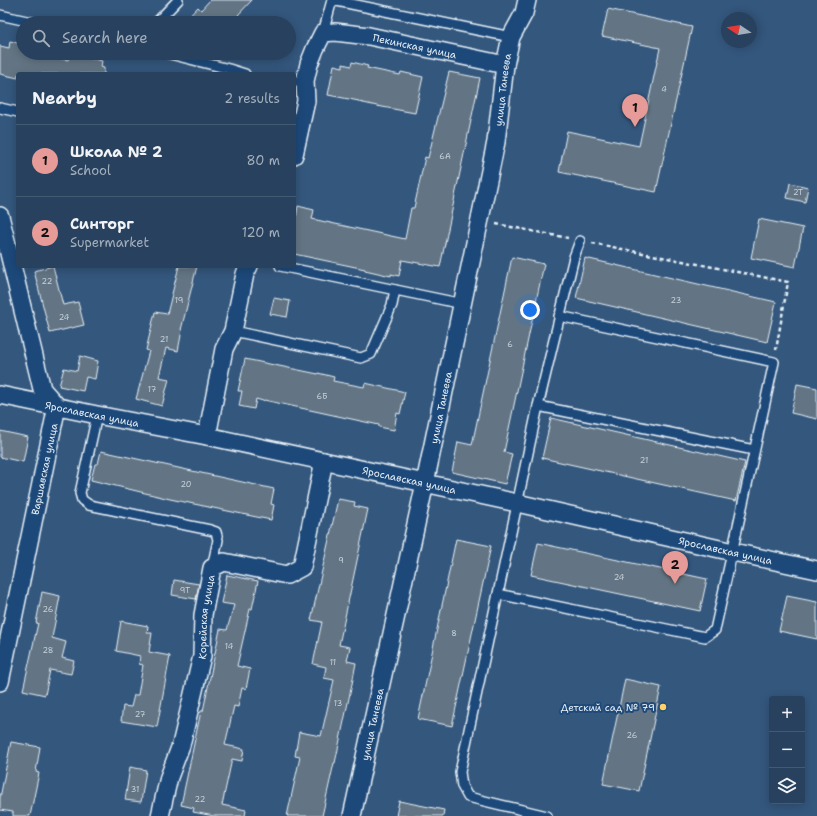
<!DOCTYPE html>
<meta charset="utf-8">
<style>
body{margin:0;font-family:"Shantell Sans",sans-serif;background:#334c67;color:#f1f3f6}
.controls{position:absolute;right:12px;bottom:12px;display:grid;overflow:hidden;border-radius:4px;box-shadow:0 2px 10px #0003}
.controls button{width:36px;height:36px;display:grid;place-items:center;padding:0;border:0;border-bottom:1px solid #435a73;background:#27415e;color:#f1f3f6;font:20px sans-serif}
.compass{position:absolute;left:721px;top:12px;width:36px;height:36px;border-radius:50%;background:#27415e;box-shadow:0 2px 10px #0003;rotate:282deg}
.you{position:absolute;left:530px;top:310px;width:14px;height:14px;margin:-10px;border:3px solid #fff;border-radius:50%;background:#1a73e8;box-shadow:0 0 0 6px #1a73e833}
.badge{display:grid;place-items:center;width:26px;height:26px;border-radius:50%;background:#e69b98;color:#111;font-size:13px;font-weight:700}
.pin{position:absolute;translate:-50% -33px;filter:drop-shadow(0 1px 2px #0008)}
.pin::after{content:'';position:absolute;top:21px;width:14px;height:12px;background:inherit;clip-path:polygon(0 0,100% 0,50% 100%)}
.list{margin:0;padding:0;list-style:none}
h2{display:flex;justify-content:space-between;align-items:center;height:52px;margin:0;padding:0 16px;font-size:17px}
h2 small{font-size:13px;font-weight:400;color:#a4afbc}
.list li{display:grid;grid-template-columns:26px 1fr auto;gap:12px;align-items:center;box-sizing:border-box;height:72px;padding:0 16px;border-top:1px solid #435a73}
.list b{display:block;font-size:15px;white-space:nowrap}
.list p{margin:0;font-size:13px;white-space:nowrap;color:#a4afbc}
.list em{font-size:13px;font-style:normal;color:#a4afbc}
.icon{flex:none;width:22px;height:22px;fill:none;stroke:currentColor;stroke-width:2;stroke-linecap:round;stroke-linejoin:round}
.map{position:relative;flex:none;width:817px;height:816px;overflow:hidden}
.search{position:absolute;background:#27415e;box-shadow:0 2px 10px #0003;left:16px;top:16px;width:280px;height:44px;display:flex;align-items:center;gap:10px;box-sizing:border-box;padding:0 14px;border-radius:22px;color:#a4afbc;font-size:15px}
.panel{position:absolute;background:#27415e;box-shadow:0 2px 10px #0003;left:16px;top:72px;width:280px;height:196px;border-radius:4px}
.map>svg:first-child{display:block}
</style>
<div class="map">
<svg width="817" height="816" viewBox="0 0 817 816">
<rect width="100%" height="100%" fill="#34577d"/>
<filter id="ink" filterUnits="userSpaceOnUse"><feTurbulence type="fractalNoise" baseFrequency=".025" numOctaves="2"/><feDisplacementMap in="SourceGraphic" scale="8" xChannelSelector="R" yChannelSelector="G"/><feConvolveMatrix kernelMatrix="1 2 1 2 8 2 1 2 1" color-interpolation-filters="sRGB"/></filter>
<g filter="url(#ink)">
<g fill="#647484" stroke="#e8f1f8">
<path d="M210,0h42l-14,15 8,8h-63l15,-16 3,3z"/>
<path d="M608,9l84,18 -36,165 -97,-20 8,-41 72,15 21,-98 -58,-12z"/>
<path d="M10,41l13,3v9h19v2l26,5 2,-6 32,7 -1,6 3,1v6h-86v4l-18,-4v-28l9,2z"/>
<path d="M352,62l16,4 -1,2 33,7 1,-3 22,5 -8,36 -38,-7 -18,-4v-1l-31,-6 6,-30 9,2v-3l8,2z"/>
<path d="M449,72l31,6 -40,189 -38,-7 -3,16 -8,-2v2l-26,-6v-1l-71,-15v-35h2l2,-13 16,4 -2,9 93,20 6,-31h3l11,-51 3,1z"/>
<path d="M790,183l18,4 -3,15 -18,-4z"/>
<path d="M759,219l44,9 -8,39 -44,-9z"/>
<path d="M512,257l32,7 -40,188 8,2 -7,30 -53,-12 6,-30 14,3z"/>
<path d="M585,258l191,44 -9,40 -191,-44z"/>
<path d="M53,266l10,39 15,-3 6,23 -34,8 -16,-62z"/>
<path d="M179,266h18l-16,64h1l-4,21 -12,-3 -7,29 10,2 -7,27 -26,-7 13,-48 -3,-1 9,-38 12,2z"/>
<path d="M274,298l16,3 -3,16 -17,-3z"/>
<path d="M80,356l18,5 -3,18 -9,-2 -3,14 -24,-5 5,-18 13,3z"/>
<path d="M245,359l73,15v-1l16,4 -1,4 31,6 1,-4 40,9 -5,22 -3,-1 -3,17 -15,-3v-2l-115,-25 -1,1 -7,-2 -2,10 -15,-3 3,-15h-4z"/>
<path d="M797,384l20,4v31l-26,-6z"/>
<path d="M551,418l194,44 -9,39 -194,-43z"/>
<path d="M0,431l28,6 -5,25 -23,-5z"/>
<path d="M101,451l173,38 -3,15 3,1 -3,15 -101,-21 -79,-19 4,-16h3z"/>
<path d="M338,499l17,3 -1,4 14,3 -29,136 11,2 -3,14 9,2 -4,21 -17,79h-1l-12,53h-35l13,-59 -5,-1 4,-24 22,4 13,-56 -10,-2 2,-11 -13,-3 9,-42 -11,-2z"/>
<path d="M456,539l35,7 -39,180 -34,-7z"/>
<path d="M538,543l169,36 -7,32 -169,-36z"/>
<path d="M227,575l31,6 -6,28h-2l-13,57 13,3 -4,20 -4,-1 -4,19 -4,-1 -9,39 19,4 -2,12 -10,-2 -10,46 24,5 -1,6h-31l-21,-4 1,-4 -13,-3 20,-94h2l17,-82 7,1 7,-25 -13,-2z"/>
<path d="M174,580l25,4 -3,15 -24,-4z"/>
<path d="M42,592l18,4 -8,42 14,4 -4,16 12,3 -3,13 -21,-4 -5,25 -22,-5 15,-67h-2z"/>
<path d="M787,596l30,6v37l-38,-8z"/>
<path d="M121,621l27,5 -1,7h5l-3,19 21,4 -13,71 -36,-6 2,-15 8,1 3,-12h4l5,-30 -4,-1 1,-8 -24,-5z"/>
<path d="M625,679l36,8 -22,104 -36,-7z"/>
<path d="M11,742l29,5 -4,25 3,1 -9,43h-17v-4l-13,-2v-12z"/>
<path d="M130,767l16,3 -5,32 -16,-2z"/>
<path d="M399,801l45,9 -1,6h-47z"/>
</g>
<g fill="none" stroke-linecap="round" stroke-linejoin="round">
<g stroke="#e8f1f8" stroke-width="12">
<g id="lane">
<path d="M332,0l179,37"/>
<path d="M0,15l36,8"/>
<path d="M156,23l22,-23"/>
<path d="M323,33l9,-33"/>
<path d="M166,53l63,16 16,5"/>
<path d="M294,81h11"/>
<path d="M0,108l18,4"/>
<path d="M280,266l183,38"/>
<path d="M233,331l128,27 10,-4 21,-49 3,-15"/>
<path d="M538,406l216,44"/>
<path d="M97,415l-17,78 2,7 7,5 121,25 6,2 2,8 -6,28"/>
<path d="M498,594l207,43 10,-7 59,-268 -215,-46"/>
<path d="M547,816l-79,-19 -6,-11 -2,-14 78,-366 36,-149 6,-16"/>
</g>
</g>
<g stroke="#e8f1f8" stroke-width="20">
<g id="street">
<path id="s1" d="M294,155l12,-54 -1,-20 4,-17 6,-15 8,-16 12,-1 34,4 136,29"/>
<path d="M0,216l42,173 15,17 -57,276"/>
<path id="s2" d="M0,395l97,20 110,21 310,67 216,49 84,18"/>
<path d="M207,436l17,-87 9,-18 12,-57 4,-8"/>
<path id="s3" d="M160,816l9,-39 12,-32 21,-89 1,-41 9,-47 12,-6 63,13 15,-8 22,-106"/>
<path id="s4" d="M352,816l73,-333 71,-341 9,-77 6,-28 13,-24 3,-13"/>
</g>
</g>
<g stroke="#e8f1f8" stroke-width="2.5" stroke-dasharray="4 3" stroke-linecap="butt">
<path d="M496,224l72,14"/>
<path d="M592,243l196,39 -12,68"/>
</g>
<use href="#lane" stroke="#1f4a7a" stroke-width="9"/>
<use href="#street" stroke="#1f4a7a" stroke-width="17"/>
</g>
</g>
<circle fill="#ffd166" stroke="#1f4a7a" stroke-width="1.5" cx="663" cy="707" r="4"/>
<g text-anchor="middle" stroke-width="4" stroke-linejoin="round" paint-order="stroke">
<g font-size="8" fill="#c7d2db">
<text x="664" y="92">4</text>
<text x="445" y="159">6А</text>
<text x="798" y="195">2Т</text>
<text x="47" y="284">22</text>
<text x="179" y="303">19</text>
<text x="676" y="303">23</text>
<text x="64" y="320">24</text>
<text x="164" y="342">21</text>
<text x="510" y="347">6</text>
<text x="152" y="392">17</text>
<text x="322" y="399">6Б</text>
<text x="644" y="463">21</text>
<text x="186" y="487">20</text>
<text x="341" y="563">9</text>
<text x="619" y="580">24</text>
<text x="185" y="593">9Т</text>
<text x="48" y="612">26</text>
<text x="454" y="636">8</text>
<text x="229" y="649">14</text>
<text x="48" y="653">28</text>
<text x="333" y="665">11</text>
<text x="338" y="706">13</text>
<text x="140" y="717">27</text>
<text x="632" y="738">26</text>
<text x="135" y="792">31</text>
<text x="200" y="802">22</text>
</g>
<g font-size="10" fill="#e8f1f8" stroke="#1f4a7a">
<text dy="4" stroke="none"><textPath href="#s1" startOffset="220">Пекинская улица</textPath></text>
<text dy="4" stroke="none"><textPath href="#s4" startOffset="742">улица Танеева</textPath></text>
<text dy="4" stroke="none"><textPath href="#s4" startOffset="418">улица Танеева</textPath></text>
<text dy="4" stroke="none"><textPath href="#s2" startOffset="94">Ярославская улица</textPath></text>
<text transform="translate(44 469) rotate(-78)" y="4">Варшавская улица</text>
<text dy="4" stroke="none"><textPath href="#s2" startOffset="418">Ярославская улица</textPath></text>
<text dy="4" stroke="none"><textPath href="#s2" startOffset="742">Ярославская улица</textPath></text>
<text dy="4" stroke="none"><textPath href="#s3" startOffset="205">Корейская улица</textPath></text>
<text dy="4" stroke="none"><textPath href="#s4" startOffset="94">улица Танеева</textPath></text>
</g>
<g font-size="10" fill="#e8f1f8" stroke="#1f4a7a" text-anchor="end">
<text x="655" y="711">Детский сад № 79</text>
</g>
</g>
</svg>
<div class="controls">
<button>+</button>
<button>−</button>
<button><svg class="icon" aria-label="layers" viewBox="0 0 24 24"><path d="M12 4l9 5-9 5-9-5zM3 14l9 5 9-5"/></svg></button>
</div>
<svg class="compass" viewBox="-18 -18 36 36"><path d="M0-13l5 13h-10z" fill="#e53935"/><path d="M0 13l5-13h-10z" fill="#a4afbc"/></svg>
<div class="you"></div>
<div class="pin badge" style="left:635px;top:127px">1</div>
<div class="pin badge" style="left:675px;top:584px">2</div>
<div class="search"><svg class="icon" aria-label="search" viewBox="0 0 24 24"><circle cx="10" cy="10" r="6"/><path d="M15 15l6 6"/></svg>Search here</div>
<section class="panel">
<h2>Nearby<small>2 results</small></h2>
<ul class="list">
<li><span class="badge">1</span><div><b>Школа № 2</b><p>School</p></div><em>80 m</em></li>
<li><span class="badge">2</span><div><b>Синторг</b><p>Supermarket</p></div><em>120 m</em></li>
</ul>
</section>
</div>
